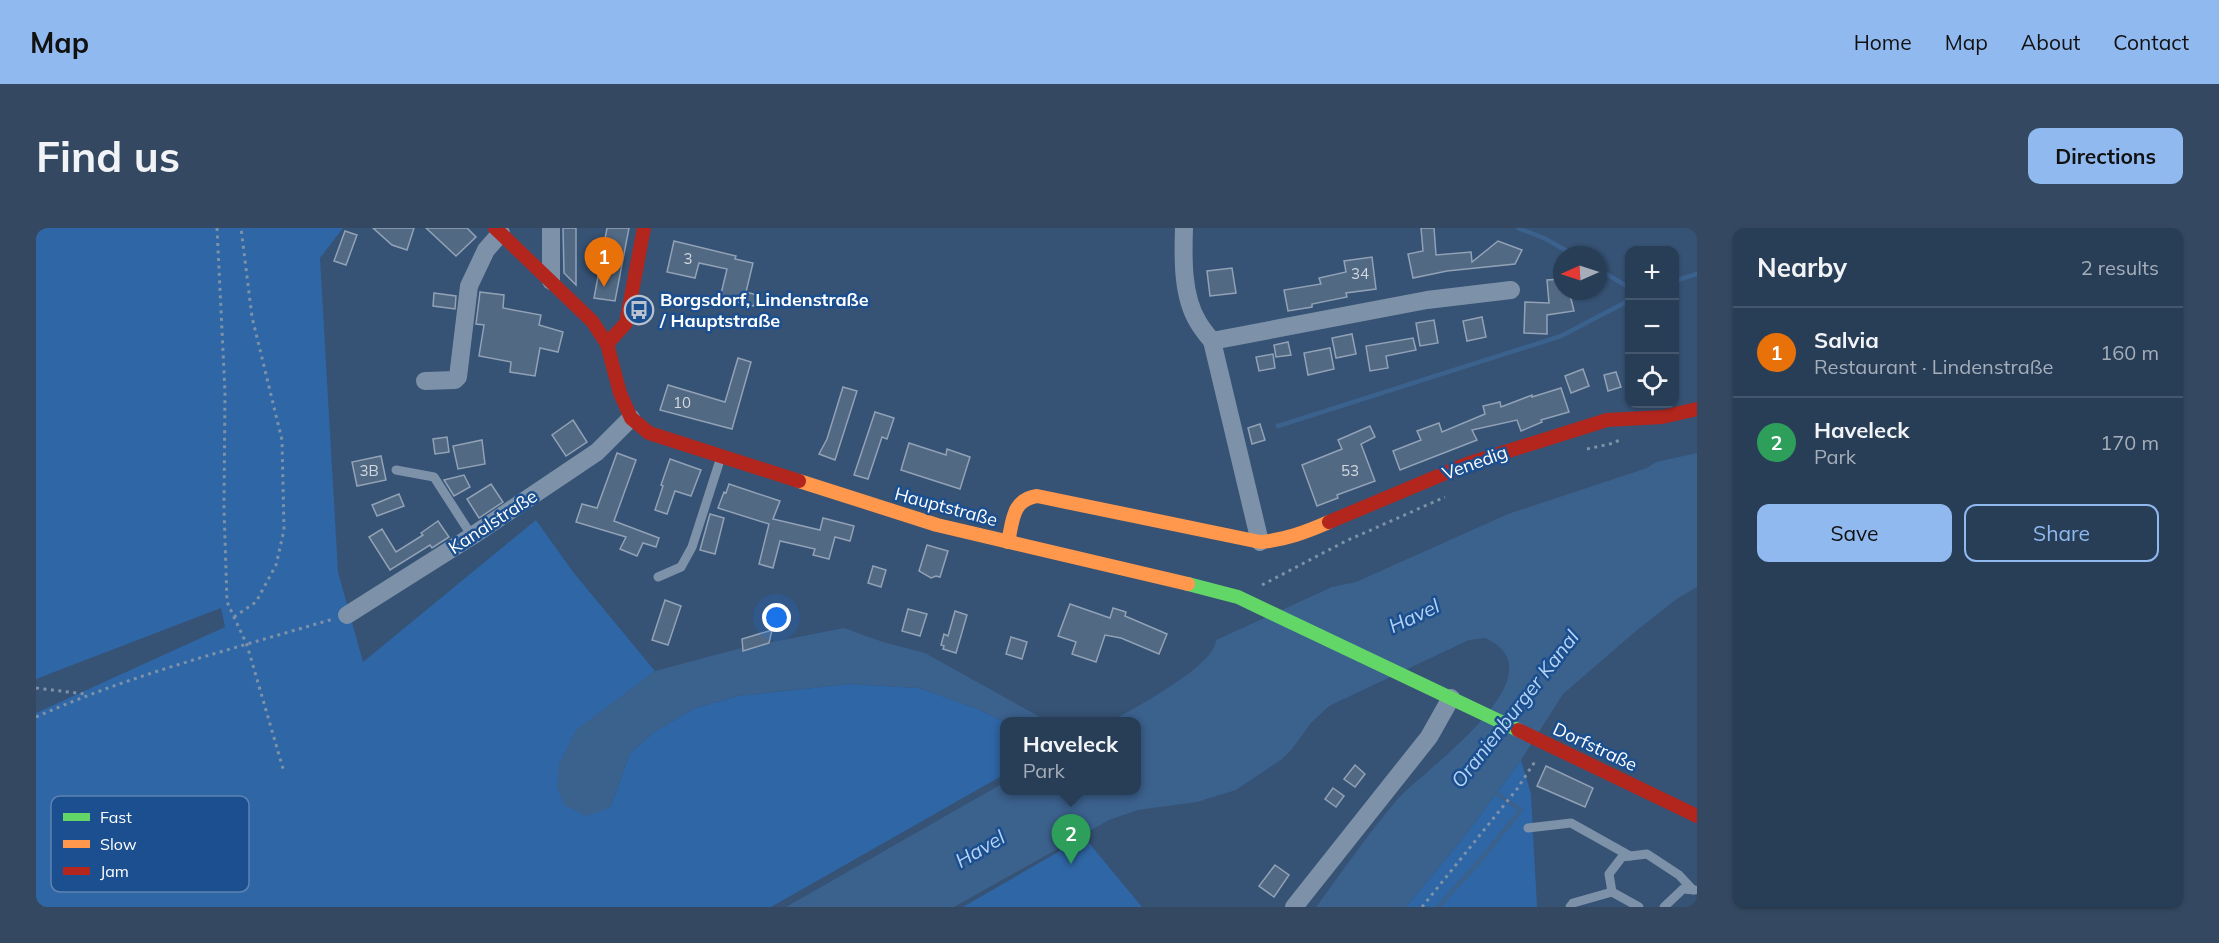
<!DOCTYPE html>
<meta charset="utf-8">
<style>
body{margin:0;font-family:Mulish,sans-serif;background:#344961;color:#f1f3f6}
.controls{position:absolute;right:18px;top:18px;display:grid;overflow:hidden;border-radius:12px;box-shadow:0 2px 4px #0004}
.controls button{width:54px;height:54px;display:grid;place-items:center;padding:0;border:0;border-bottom:2px solid #44576d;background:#283e57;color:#f1f3f6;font:30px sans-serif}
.compass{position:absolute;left:1517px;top:18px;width:54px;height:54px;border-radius:50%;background:#283e57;box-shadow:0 2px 4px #0004;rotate:267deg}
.you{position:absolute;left:741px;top:390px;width:21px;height:21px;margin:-15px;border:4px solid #fff;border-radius:50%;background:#1a73e8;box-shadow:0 0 0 9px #1a73e833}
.badge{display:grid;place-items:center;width:39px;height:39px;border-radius:50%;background:#90b9f0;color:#fff;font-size:20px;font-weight:700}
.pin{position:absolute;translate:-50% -50px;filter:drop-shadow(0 2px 3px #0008)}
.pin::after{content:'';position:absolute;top:32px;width:21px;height:18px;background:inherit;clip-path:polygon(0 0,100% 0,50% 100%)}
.popup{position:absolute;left:964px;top:489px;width:141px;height:78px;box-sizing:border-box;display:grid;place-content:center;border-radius:12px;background:#283e57;filter:drop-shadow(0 2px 4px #0005);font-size:20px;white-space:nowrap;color:#a5aeba}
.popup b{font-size:22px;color:#f1f3f6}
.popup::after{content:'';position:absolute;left:50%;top:100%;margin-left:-12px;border:12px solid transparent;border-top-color:#283e57}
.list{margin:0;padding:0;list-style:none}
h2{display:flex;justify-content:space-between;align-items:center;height:78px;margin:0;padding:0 24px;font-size:26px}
h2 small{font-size:20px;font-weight:400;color:#a5aeba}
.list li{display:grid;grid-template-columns:39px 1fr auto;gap:18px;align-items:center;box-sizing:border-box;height:90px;padding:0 24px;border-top:2px solid #44576d}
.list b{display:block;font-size:22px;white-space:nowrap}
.list p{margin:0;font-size:20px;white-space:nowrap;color:#a5aeba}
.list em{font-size:20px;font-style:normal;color:#a5aeba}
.actions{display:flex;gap:12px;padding:18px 24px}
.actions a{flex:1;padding:14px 0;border:2px solid #90b9f0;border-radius:12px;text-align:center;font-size:21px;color:#90b9f0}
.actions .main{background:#90b9f0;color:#111}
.icon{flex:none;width:33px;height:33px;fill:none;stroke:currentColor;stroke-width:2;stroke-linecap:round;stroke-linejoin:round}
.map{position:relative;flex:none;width:1661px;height:679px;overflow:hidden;border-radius:12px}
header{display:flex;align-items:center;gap:36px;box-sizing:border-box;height:84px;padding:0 30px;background:#90b9f0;color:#111}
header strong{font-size:28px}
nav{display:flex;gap:33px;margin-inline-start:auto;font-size:21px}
.intro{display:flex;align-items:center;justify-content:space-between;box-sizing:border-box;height:144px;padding:0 36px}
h1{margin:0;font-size:42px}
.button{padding:15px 27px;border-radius:12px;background:#90b9f0;color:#111;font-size:21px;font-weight:700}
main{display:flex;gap:36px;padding:0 36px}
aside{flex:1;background:#283e57;border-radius:12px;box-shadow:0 2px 4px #0004}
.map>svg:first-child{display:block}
</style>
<header>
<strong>Map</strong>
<nav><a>Home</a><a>Map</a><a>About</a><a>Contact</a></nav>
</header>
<div class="intro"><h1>Find us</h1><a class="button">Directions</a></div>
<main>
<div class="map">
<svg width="1661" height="679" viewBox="0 0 1661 679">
<rect width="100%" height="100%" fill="#365274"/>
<g fill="#2f66a5">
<path d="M0,0h307l-23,30 18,314 25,90 173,-142 37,52 82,99 -79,60 34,77 20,-55 24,-21 41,-24 43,-12 111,-12 70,4 56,20 30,14v52l-234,133h-735v-194l189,-86 -4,-19 -185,71z"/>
<path d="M1485,532l10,34 6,113h-131l57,-69z"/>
<path d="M1048,609l58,70h-179z"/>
</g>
<g fill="#3b618d">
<path d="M1661,225v134l-19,11 -42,33 -73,63 -42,66 -58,78 -57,69h-90c26,-35 51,-72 80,-106 24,-29 170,-127 89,-163l-16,2 -140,66 -18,17 -19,26 -10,10 -46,31 -39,12 -59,8 -29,10 -155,87h-168l219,-125v8h132v-68l-25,-1c22,-13 103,-55 104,-81l116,-53 24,-5 152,-68 139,-46 9,-6z"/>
<path d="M808,400l39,14 42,11 122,68 -42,1 -30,-14 -56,-20 -70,-4 -111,12 -43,12 -41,24 -24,21 -20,55 -24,8 -22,-11 -7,-18 2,-23 17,-34 79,-59 86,-23z"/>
</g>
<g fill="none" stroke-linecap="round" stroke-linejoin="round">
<g stroke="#3b618d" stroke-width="4.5">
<path d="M1482,0l26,10 30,17"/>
<path d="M1562,41l32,19"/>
<path d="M1638,53l23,-7"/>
<path d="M1242,198l283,-90 69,-36"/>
<path d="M1402,679l39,-43 44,-54 -29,-20"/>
</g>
</g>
<g fill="#526984" stroke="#92a2b6" stroke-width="1.5">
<path d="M337,0h41l-7,22 -15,-5z"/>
<path d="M390,0h41l9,9 -20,19z"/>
<path d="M527,0h13v57l-12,-12z"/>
<path d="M571,0h22l-14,73 -21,-3z"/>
<path d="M1385,0h13l2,27 35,-3 1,10 26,-21 24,9 -7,14 -68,7 -34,7 -5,-24 15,-3z"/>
<path d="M309,3l12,4 -11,30 -12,-4z"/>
<path d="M638,13l62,15 -1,3 18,4 -7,29 11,3 -3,11 -34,-8 7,-29 -28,-6 -4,15 -28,-6z"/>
<path d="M1336,29l4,32 -30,4 1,4 -35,7v3l-24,4 -4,-21 37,-6 -2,-6 27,-6 -2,-11z"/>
<path d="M1196,40l4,25 -26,3 -3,-25z"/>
<path d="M1526,51v12h7l5,20 -27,4v19l-23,-1 1,-31 24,1 -2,-23z"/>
<path d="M444,64l24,3 -1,13 38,7 -2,10 24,7 -5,20 -18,-4 -5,28 -25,-4 1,-10 -32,-6 5,-31 -8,-1z"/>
<path d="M398,65l22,3 -1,13 -22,-3z"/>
<path d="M1446,89l4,20 -19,4 -4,-20z"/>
<path d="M1398,92l4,23 -18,3 -4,-23z"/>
<path d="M1316,106l4,20 -20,4 -4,-20z"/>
<path d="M1377,110l3,12 -30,6 2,12 -18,3 -4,-25z"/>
<path d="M1252,114l3,13 -15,2 -2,-12z"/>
<path d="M1294,120l4,21 -26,6 -4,-22z"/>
<path d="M1237,126l2,14 -16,3 -3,-14z"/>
<path d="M702,130l13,4 -19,67 -72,-19 8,-25 57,17z"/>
<path d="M1547,141l6,17 -18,7 -6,-17z"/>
<path d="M1580,144l5,15 -13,4 -4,-16z"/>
<path d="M807,159l14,4 -22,69 -16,-6 8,-15z"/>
<path d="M1525,160l8,24 -28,8 1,2 -21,9 -4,-11 -45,10 5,10 -77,30 -7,-19 28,-11 -4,-9 22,-8 3,9 43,-18 -2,-8 17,-4 1,5 31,-12v2z"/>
<path d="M839,184l19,6 -7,21 -5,-2 -14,42 -14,-4z"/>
<path d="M537,192l14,22 -21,14 -14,-21z"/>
<path d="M1224,196l5,16 -13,4 -4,-16z"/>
<path d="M1334,198l5,11 -14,7 14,37 -38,14 1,3 -21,8 -15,-41 40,-16 -4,-9z"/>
<path d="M411,209l2,15 -14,2 -2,-15z"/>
<path d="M446,212l3,24 -27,5 -5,-23z"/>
<path d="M873,215l37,12 1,-6 23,8 -10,32 -59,-19z"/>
<path d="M581,225l19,7 -22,61 45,17 -3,9 -13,-4 -6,13 -17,-7 6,-12 -50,-15 6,-18 15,4z"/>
<path d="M345,228l5,24 -29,6 -5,-24z"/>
<path d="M634,231l31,11 -10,26 -16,-5 -8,23 -12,-4 8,-24 -2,-1z"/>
<path d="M428,247l6,12 -16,9 -10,-16z"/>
<path d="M455,256l12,18 -24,16 -12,-19z"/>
<path d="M693,256l51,17 -7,18 47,11 3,-12 31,8 -4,15 -15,-4 -6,22 -16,-4 2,-6 -35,-8 -7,27 -14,-4 10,-40 -51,-16 6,-16 2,1z"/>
<path d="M363,266l5,12 -27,10 -5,-11z"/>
<path d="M674,286l14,4 -9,36 -15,-4z"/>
<path d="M402,293l11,16 -17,11 -2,-3 -40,25 -21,-33 13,-8 14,23 27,-17 -2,-2z"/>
<path d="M891,317l21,6 -8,26 -4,-1 -5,2 -12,-7z"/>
<path d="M837,338l13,4 -5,17 -13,-4z"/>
<path d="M629,372l16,6 -13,39 -16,-5z"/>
<path d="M1034,376l40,14 3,-10 13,4 -1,4 42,18 -8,20 -38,-16 -16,-3 -9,27 -24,-8 4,-12 -18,-6z"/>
<path d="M872,381l19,5 -7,22 -18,-5z"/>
<path d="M919,383l12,4 -11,38 -13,-4 1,-3 -3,-1 3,-11 4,2z"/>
<path d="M736,402l-3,13 -26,8 -1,-12z"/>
<path d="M975,409l16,5 -5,17 -16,-5z"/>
<path d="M1319,537l10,9 -10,13 -11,-8z"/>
<path d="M1510,538l47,22 -8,19 -48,-21z"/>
<path d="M1297,560l11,8 -8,11 -11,-8z"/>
<path d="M1239,637l14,10 -15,22 -15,-11z"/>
</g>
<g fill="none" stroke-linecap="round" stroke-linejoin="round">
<g stroke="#7d92a8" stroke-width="3" stroke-dasharray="3 4.5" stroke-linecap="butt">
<path d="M181,0l8,164 -1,116 3,94 20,43 37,127"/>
<path d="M1551,221l27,-6 7,-4"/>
<path d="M1226,357l84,-44 99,-44"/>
<path d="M198,389l22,-15 20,-37 8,-35 -2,-90 -30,-123 -11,-89"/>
<path d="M0,460l49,6"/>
<path d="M0,489c96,-43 197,-68 297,-98"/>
<path d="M1386,679l95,-118 19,-29"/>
</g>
<g stroke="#7d92a8" stroke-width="9">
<path d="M360,242l38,7 38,59"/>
<path d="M622,349l23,-10 11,-20 29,-90"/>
<path d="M1492,600l43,-5 59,33"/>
<path d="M1534,679l3,-4 39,-11"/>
<path d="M1603,679l-27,-15 -3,-18 13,-17 25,-3 32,21 14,15"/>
<path d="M1628,679l19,-18 12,1"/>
</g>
<g stroke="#7d92a8" stroke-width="18">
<path d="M1148,0c-1,29 -2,68 14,94 4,7 9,13 14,19l48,201"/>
<path d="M515,53v-53"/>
<path d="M1176,113l215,-41 84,-10"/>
<path d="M389,153l30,-1 3,-3 11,-91 17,-36 15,-17"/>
<path d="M311,387l125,-79 125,-84 34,-34"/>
<path d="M1258,679l135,-170 22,-39"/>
</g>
<path stroke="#63d668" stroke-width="14" d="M1152,356l50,13 280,133"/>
<g stroke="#ff974d" stroke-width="14">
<path d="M763,253l138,44 251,59"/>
<path d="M972,314c5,-22 4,-42 29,-46l223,46c25,-2 46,-10 69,-20"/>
</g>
<g stroke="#b3261e" stroke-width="14">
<path d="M459,0l97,93 15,23 13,49 11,25 18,15 150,48"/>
<path d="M571,116l19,-21 18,-95"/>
<path d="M1293,294l138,-58 140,-44 55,-3 35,-8"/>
<path d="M1482,502l179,86"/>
</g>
</g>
<defs>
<g id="bus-ring" transform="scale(1.5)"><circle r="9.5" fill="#1b4f8f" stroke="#b9c2ce" stroke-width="1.5"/><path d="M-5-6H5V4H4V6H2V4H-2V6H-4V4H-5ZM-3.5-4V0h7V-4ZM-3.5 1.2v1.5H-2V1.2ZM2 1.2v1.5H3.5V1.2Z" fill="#b9c2ce"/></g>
</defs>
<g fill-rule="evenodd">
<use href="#bus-ring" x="603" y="82"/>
</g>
<g text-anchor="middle" stroke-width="5" stroke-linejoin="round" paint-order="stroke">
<g font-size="15" fill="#d4dae0">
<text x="652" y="36">3</text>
<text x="1324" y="51">34</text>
<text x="646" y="180">10</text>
<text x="333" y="248">3B</text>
<text x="1314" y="248">53</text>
</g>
<g font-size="18" font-weight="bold" fill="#fff" stroke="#1b4f8f" text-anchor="start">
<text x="624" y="78">Borgsdorf, Lindenstraße<tspan x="624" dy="21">/ Hauptstraße</tspan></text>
</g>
<g font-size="18" fill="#fff" stroke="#1b4f8f">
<text transform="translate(1439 235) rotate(-20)" y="6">Venedig</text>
<text transform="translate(910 279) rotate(15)" y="6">Hauptstraße</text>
<text transform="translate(457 294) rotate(-33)" y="6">Kanalstraße</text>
<text transform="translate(1559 519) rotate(25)" y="6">Dorfstraße</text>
</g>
<g font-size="20" font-style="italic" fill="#b5d3f5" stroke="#1b4f8f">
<text transform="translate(1378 388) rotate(-25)" y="7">Havel</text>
<text transform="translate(1479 481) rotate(-52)" y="7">Oranienburger Kanal</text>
<text transform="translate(944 621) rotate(-30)" y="7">Havel</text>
</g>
</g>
<rect x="15" y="568" width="198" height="96" rx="9" fill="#1b4f8f" stroke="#5f84b1" stroke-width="1.5"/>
<rect x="27" y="585" width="27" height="8" fill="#63d668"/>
<rect x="27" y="612" width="27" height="8" fill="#ff974d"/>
<rect x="27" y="639" width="27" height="8" fill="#b3261e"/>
<g font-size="16" fill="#fff">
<text x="64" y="595">Fast</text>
<text x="64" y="622">Slow</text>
<text x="64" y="649">Jam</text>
</g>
</svg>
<div class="controls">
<button>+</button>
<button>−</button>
<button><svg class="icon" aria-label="locate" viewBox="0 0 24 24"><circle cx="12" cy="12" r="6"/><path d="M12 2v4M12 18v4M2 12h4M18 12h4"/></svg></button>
</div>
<svg class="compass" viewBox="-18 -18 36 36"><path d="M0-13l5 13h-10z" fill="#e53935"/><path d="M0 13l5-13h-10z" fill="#a5aeba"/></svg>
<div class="you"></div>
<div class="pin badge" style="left:568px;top:59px;background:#e8710a">1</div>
<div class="pin badge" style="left:1035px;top:636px;background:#2e9e5b">2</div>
<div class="popup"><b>Haveleck</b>Park</div>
</div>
<aside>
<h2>Nearby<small>2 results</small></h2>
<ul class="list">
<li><span class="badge" style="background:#e8710a">1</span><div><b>Salvia</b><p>Restaurant · Lindenstraße</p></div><em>160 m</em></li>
<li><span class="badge" style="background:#2e9e5b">2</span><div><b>Haveleck</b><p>Park</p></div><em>170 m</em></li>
</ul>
<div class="actions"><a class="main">Save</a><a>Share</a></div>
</aside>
</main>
